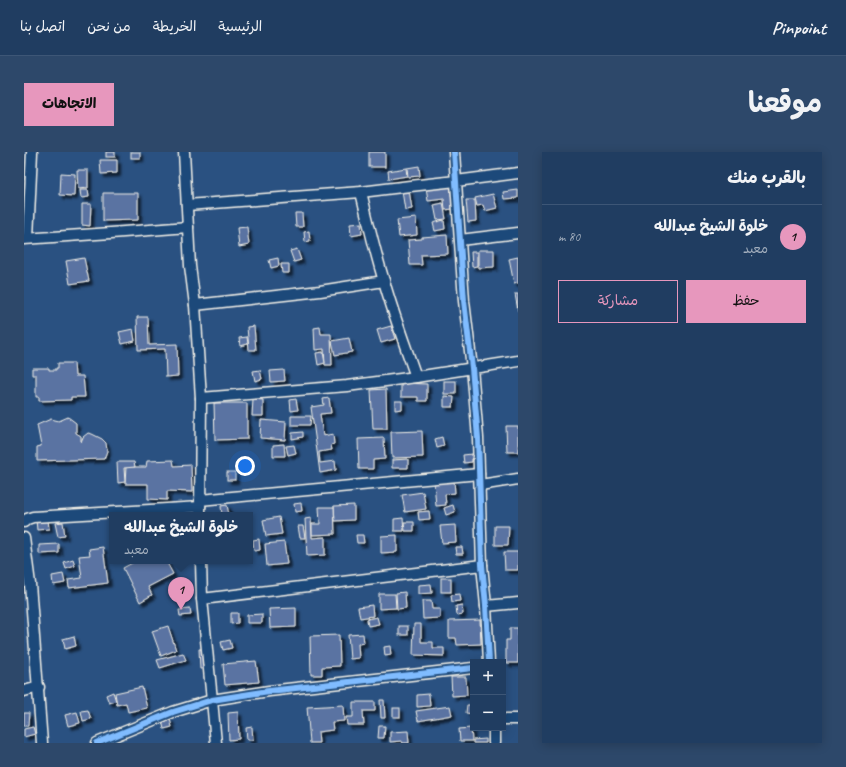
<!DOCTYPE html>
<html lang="ar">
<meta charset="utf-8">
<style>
body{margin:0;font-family:Caveat,"Playpen Sans Arabic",sans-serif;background:#2d486a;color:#f1f3f6;direction:rtl}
.controls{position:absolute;right:12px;bottom:12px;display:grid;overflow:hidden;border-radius:0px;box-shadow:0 2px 10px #0003}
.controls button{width:36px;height:36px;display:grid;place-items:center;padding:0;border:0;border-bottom:1px solid #3d5676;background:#203d61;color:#f1f3f6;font:20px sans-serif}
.you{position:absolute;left:221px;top:314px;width:14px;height:14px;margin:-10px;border:3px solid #fff;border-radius:50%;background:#1a73e8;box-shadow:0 0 0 6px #1a73e833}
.badge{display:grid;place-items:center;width:26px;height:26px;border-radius:50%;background:#e797bd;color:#111;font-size:13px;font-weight:700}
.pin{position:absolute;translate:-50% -33px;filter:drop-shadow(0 1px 2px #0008)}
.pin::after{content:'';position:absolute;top:21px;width:14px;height:12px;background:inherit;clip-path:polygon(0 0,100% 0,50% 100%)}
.popup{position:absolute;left:85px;top:360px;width:144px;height:52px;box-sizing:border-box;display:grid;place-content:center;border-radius:0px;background:#203d61;filter:drop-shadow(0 1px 3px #0005);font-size:13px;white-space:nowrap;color:#a2aebd}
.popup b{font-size:15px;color:#f1f3f6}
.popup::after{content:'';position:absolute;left:50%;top:100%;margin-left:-8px;border:8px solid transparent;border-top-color:#203d61}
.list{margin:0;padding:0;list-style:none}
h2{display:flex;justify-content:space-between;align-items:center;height:52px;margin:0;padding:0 16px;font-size:17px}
h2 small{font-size:13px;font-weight:400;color:#a2aebd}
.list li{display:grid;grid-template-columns:26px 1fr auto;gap:12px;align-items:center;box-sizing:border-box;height:64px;padding:0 16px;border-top:1px solid #3d5676}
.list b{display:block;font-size:15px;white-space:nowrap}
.list p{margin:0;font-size:13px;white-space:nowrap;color:#a2aebd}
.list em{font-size:13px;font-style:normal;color:#a2aebd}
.actions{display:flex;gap:8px;padding:12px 16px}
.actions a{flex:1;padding:9px 0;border:1px solid #e797bd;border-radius:0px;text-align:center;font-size:14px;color:#e797bd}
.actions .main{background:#e797bd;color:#111}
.map{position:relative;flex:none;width:494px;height:591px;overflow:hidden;direction:ltr;border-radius:0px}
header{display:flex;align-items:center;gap:24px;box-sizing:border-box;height:56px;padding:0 20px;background:#203d61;border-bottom:1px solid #3d5676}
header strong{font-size:19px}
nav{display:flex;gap:22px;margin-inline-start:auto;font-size:14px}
.intro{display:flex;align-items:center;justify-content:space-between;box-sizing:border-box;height:96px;padding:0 24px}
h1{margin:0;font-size:28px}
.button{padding:10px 18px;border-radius:0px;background:#e797bd;color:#111;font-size:14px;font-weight:700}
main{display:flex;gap:24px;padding:0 24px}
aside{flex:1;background:#203d61;border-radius:0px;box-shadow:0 2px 10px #0003}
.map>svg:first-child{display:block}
</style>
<header>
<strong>Pinpoint</strong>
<nav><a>الرئيسية</a><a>الخريطة</a><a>من نحن</a><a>اتصل بنا</a></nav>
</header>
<div class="intro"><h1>موقعنا</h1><a class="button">الاتجاهات</a></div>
<main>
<aside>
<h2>بالقرب منك<small></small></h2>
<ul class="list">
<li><span class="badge">1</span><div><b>خلوة الشيخ عبدالله</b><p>معبد</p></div><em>80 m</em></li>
</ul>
<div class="actions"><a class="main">حفظ</a><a>مشاركة</a></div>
</aside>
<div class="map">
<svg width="494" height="591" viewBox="0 0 494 591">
<defs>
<filter id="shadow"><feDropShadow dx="3.5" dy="3.5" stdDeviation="1" flood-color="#0009"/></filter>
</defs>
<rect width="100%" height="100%" fill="#2a5181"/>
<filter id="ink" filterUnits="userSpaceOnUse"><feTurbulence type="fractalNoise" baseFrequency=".025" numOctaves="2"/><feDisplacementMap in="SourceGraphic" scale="8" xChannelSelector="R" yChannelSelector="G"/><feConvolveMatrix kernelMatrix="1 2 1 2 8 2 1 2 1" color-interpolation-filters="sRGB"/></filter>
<g filter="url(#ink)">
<g fill="#5a73a2" stroke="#f4f1e8" filter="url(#shadow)">
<rect x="82" y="0" width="9" height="5"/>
<rect x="107" y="0" width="9" height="6"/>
<rect x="345" y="0" width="16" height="15"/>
<path d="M76,8h17v13l-16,1z"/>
<path d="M395,14l1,10 -12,1 -1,-9z"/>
<path d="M382,16l1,8 -18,3 -1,-8z"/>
<path d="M53,18h11v18l-10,1z"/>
<path d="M37,21l14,1 -1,22 -14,-1z"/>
<path d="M426,33l3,24 -8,1 -1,-11 -16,2 -2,-13z"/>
<path d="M56,38h8l1,7 -8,1z"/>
<path d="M385,38l3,19 -7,1 -3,-19z"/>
<path d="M494,38v8l-14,1 -1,-7z"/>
<path d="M79,41h35v27l-35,1z"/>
<path d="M469,42l4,14 -12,3 -2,-6 -6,1 -2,-8z"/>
<path d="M442,48h9l1,21 -8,1z"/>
<path d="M419,51l3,16 -9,1 -3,-15z"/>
<path d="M58,52h9l-1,22 -8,-1z"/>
<path d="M271,61h7l1,14h-7z"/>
<path d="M392,66l1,17 -18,2 -2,-17z"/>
<path d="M420,68l1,9 -10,2 -2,-8z"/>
<path d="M337,71l1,11 -11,2 -1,-12z"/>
<path d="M223,75l2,18 -10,2 -2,-19z"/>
<path d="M285,79l1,10 -5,1 -1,-10z"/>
<path d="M423,83l1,19 -27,1 1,10h-12l-2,-25 14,-1v-2z"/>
<path d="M273,97l4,11 -7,2 -4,-11z"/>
<path d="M454,98h16v17l-16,1z"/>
<path d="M447,100h6v14l-5,1z"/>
<path d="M494,105v26l-4,1 -5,-25z"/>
<path d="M60,106l5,23 -19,3 -4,-23z"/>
<path d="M254,106l1,8 -8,2 -2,-8z"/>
<path d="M257,112h8v9h-7z"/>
<path d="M491,142h3v17z"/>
<path d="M113,165h11l1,28 28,-1 1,32 -12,1 -1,-28 -27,1z"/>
<path d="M230,174l2,24h-7l-2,-23z"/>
<path d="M367,174l4,13 -14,4 -4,-13z"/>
<path d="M296,175l1,7h10l1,31h-7l-1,-16 -9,1 -1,-22z"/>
<path d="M109,177l2,12 -13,3 -3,-12z"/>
<path d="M223,185l1,7 -8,2 -1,-8z"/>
<path d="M325,186l3,14 -17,3 -3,-14z"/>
<path d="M299,200l2,11 -7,2 -2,-12z"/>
<path d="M34,211h16l1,13h8l2,21h-14v3l-32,1v-4h-3v-22h-4v-7h17v2h7v-2h2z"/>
<path d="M236,218l2,9 -7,2 -2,-10z"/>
<path d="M260,218l1,11 -14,1 -1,-11z"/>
<rect x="420" y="229" width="12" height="13"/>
<path d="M377,231l26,1v17h-9v-4h-17z"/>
<path d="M362,237l1,40h-14l-2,-39z"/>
<path d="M420,244l10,1 -1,10h-9z"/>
<path d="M305,246l2,15 -11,1 3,22 10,-2 1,10 -3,1 1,5 -13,2 1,11 15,-2 1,9 -16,3 -9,-66 13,-2 -1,-6z"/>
<path d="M229,247l10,1v16h-11z"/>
<path d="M272,247l2,11 -7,1 -1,-11z"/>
<path d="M371,249h7v8l-7,1z"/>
<path d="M190,251h33v36l-32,1z"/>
<path d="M267,264h20l-1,9h-19z"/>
<path d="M44,265l8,6v10l5,3v6l2,-5 5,-4 4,1 10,5 4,4 1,8 -3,8 -67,2v-14l4,-1 -4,-21 14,-6 8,2z"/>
<path d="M237,268l25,2 -1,18 -25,-2z"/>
<path d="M482,274h12v26h-11z"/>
<path d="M398,279l1,26 -31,1 -1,-26z"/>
<path d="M279,280v5l-11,2v-6z"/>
<path d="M418,285l2,9 -7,2 -2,-9z"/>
<path d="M360,286l1,21 -12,1v9h-14l-1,-30z"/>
<path d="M260,292l1,12h-12v-11z"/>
<path d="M270,293l2,8 -8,2 -2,-9z"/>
<path d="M448,302v8l-8,1 -1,-8z"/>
<path d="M384,307v9h-16v-8z"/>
<path d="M149,308l1,6 17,-1 1,27 -25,-1v9l-19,-1v-15h-23l1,-17h20l1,-6z"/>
<path d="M93,310h17l1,5 -11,1 1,14 -7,1z"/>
<rect x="203" y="320" width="8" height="8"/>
<path d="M430,328l1,13 -10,1 1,11 -10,1 -2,-24z"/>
<path d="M399,340l3,17 -21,3 -3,-17z"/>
<path d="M277,351l1,8 -7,1 -1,-8z"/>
<path d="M203,353l2,10h-7l-1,-9z"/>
<path d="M330,353v15l-19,1 -1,-15z"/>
<path d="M429,353l2,7 -9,3 -2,-7z"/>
<path d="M295,355h15l1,27 -23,1v-11h8z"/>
<path d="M405,359l1,8 -11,1 -1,-8z"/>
<path d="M255,365l3,17 -16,2 -3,-16z"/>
<path d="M287,366l1,20 13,-1v18l-18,1 -2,-37z"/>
<path d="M379,366l1,13h-10v-12z"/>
<path d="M24,367l1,10 -12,1 -1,-10z"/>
<path d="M39,370l2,14 -7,1 -3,-14z"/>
<path d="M380,370h10v9h-9z"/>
<path d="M431,373l1,17 -14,1 -2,-17z"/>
<path d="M274,374h5l2,12h-5z"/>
<path d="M471,374h14l-1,19h-13z"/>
<path d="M332,383h7l1,8h-7z"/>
<path d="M373,383v17l-16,1v-17z"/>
<path d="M235,387l1,11 -6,1 -1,-11z"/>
<path d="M260,390l3,22 -20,2 -2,-22z"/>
<path d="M35,392v9l-20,1v-9z"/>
<path d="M79,395l5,36 -39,5 -1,-8 14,-2 -3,-22 11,-1 -1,-6z"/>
<path d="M431,395h7l1,7h-7z"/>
<path d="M480,400h14v18h-13z"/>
<path d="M49,408l2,6 -9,3 -2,-6z"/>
<path d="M112,409h30l7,13 -25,13 4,8 -12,7 -17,-34z"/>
<path d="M39,422l2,9 -12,2 -1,-9z"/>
<rect x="417" y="426" width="10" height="14"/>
<path d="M407,432l1,9 -14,1v-9z"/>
<path d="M381,440l1,16 -9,1 -1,-16z"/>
<path d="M355,442h16l1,14 -17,1z"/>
<path d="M435,442l1,7 -8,1 -1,-7z"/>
<path d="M398,449h9l1,8h8v9l-17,1z"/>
<path d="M348,453l1,11 -13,2 -2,-11z"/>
<path d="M438,453l1,9 -6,1 -1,-9z"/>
<path d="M272,456v19l-26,1 -1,-19z"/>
<path d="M166,457l1,6 -11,1 -1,-6z"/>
<path d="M207,461h7v10l-7,1z"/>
<path d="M238,462v9h-15v-8z"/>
<path d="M353,465l2,7 -11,2 -1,-7z"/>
<path d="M456,468l1,24 -24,1 -1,-7h-7v-17z"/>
<path d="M390,472h7v18h12v6h11v8l-31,-1z"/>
<path d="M144,474l8,24 -15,6 -9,-25z"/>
<rect x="375" y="474" width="9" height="9"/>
<path d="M486,476h8v35h-12v-23h4z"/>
<path d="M339,482l1,9 -6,1 1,14 -9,1 -2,-24z"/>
<path d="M315,483l1,31 -18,1v8h-11l-1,-39z"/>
<path d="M50,484l2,10 -11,3 -2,-10z"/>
<path d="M206,488l2,8 -9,2 -2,-8z"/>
<path d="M366,494l1,9 -6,1 -1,-9z"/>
<path d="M175,497h6l1,20h-6z"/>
<path d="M159,501l3,7 -26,8 -3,-8z"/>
<path d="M232,509l3,21 -34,3 -2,-21z"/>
<path d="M427,525h15l1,18 -15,1z"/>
<path d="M118,535l5,21 -19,4 -2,-9 -9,2 -2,-12z"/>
<path d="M89,540l3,9 -7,2 -3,-8z"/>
<path d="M405,542l1,12 -13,1v-12z"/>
<path d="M356,548h4l1,18h-4z"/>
<path d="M329,550h22v9h-12l1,14h-17l-1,-8h7z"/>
<path d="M319,553l1,16 -12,1 1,8 -15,2 1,11h-9l-3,-36z"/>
<path d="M443,553h6v9l-7,-1z"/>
<path d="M426,554l2,9 -34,6 -2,-10z"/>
<rect x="369" y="556" width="7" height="9"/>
<path d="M64,558l3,9 -8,2 -2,-10z"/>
<path d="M53,560l3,11 -12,3 -3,-11z"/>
<path d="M214,560l1,27 -10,1 -1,-27z"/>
<path d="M0,561h5l-1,13h-4z"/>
<path d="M146,567l2,8 -8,2 -2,-8z"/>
<path d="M355,574h6l-1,12h-6z"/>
<path d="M9,575l2,7 -11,3v-8z"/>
<path d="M228,575l1,13h-6l-1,-12z"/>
<path d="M447,576l1,13h-12l-1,-12z"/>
<path d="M384,579l1,12h-7v-2l-12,1v-10z"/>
<path d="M462,587v4h-13v-3z"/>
</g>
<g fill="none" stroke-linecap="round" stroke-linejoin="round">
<g stroke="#f4f1e8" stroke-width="13">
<g id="minor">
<path d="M160,0l6,114 5,39 6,93 -1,117"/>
<path d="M430,0l10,149 8,67 6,70 4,127 4,41 3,56"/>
<path d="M337,40c7,30 14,60 23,89 9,32 21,64 32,96"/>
<path d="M163,53l174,-13 49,-6 46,-5 62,-8"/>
<path d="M4,86l4,-86"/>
<path d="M0,87l87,-6 77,-6"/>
<path d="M436,88l58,-7"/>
<path d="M171,153l125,-14 64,-10"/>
<path d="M177,246l146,-12 69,-9 102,-16"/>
<path d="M456,333l38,-6"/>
<path d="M176,348l279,-26"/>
<path d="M0,370l3,-3 6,-2 167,-10"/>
<path d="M0,386l6,46 12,159"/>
<path d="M177,409l1,38 10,101 4,43"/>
<path d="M178,447l280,-34"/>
<path d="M462,454l32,-3"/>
<path d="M0,539l15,-4"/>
<path d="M479,567h15"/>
<path d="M470,576v15"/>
<path d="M73,591l76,-31 39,-12 57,-9 204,-23"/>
</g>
</g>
<use href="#minor" stroke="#1f4a7a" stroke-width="10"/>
<g stroke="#1f4a7a" stroke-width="8">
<g id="cycleway">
<path d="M430,0l10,149 8,67 6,70 4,127 4,41 3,56"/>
<path d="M73,591l76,-31 39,-12 57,-9 204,-23"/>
</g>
</g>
<use href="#cycleway" stroke="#80bcff" stroke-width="6"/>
</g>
</g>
</svg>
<div class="controls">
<button>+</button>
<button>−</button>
</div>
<div class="you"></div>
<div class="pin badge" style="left:157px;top:458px">1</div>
<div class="popup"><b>خلوة الشيخ عبدالله</b>معبد</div>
</div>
</main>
